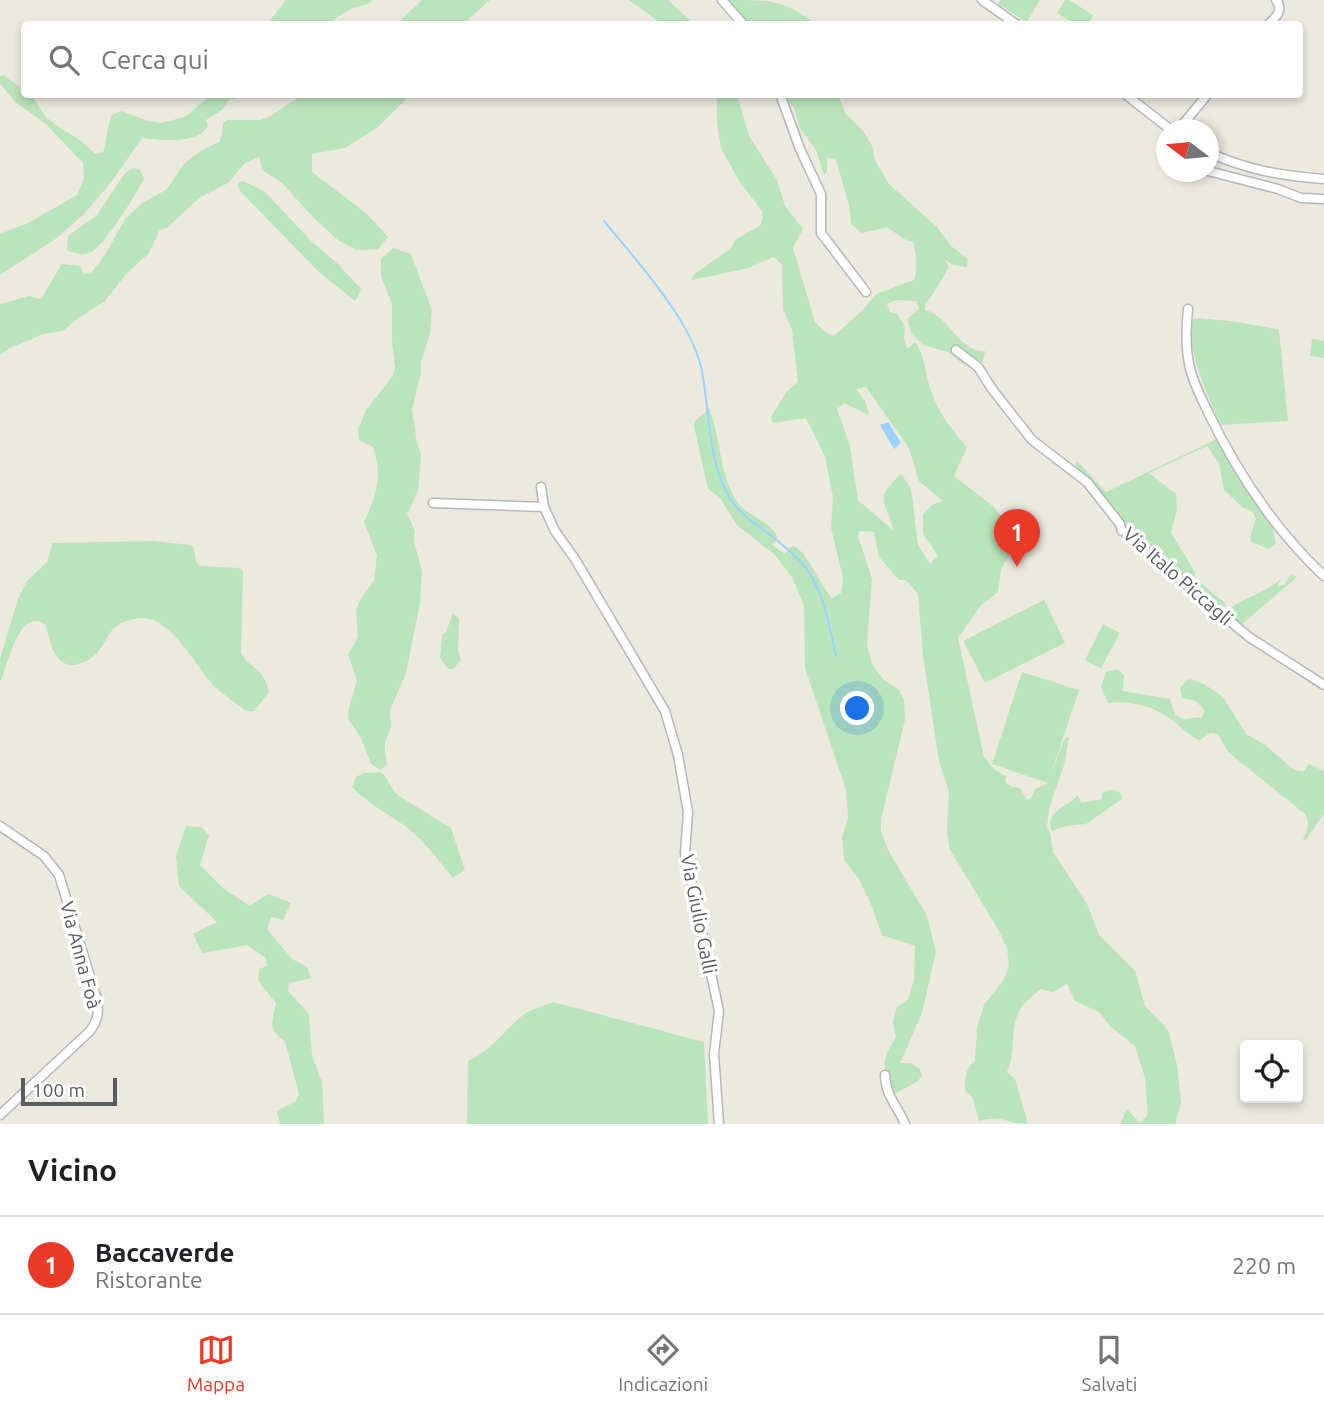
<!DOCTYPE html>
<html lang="it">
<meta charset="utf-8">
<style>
body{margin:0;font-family:Ubuntu,sans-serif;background:#f6f6f6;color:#202124}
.controls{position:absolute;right:21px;bottom:21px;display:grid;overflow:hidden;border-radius:7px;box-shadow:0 4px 10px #0003}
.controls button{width:63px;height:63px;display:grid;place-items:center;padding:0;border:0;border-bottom:2px solid #e0e0e0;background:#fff;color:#202124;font:35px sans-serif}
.compass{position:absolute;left:1156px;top:119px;width:63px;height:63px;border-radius:50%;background:#fff;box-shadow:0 4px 10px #0003;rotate:286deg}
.scale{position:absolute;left:21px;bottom:18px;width:96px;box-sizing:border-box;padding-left:7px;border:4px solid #585c61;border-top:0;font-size:19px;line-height:24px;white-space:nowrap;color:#585c61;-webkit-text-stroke:5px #fff;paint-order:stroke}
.you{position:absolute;left:858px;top:709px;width:24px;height:24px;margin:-18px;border:5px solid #fff;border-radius:50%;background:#1a73e8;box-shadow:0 0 0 10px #1a73e833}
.badge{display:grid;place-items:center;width:46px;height:46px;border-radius:50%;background:#ea3926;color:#fff;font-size:23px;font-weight:700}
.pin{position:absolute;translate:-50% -58px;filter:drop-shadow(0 2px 4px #0008)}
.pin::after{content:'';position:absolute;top:37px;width:24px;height:21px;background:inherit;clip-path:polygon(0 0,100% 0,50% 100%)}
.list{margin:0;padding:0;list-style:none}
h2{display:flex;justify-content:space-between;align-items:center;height:91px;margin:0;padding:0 28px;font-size:30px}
h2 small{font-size:23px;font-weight:400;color:#757577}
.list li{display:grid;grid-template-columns:46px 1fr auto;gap:21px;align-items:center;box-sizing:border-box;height:98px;padding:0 28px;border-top:2px solid #e0e0e0}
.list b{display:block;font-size:26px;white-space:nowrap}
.list p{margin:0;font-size:23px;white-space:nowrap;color:#757577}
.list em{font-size:23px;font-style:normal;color:#757577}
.icon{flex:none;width:38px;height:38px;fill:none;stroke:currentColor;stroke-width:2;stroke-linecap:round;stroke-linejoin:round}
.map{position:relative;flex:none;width:1324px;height:1124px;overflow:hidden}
.search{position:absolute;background:#fff;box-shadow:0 4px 10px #0003;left:21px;right:21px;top:21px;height:77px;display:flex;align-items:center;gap:18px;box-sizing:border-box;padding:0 24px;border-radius:7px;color:#757577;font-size:26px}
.sheet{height:189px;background:#fff}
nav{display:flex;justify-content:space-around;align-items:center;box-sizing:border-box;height:98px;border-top:2px solid #e0e0e0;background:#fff;font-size:19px;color:#757577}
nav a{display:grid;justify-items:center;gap:4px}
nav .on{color:#ea3926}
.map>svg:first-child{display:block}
</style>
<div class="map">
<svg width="1324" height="1124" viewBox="0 0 1324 1124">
<rect width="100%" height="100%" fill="#ece9df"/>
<g fill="#bae4bb" fill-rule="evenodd">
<path d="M286,0h87l-7,5 -14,3 -26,16h-59z"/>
<path d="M422,0h68l-27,24h-66z"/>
<path d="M629,0h39l26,24h-32z"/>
<path d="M729,0c43,0 54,0 87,24h-68z"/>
<path d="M1000,0h40l-13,22 -29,-18z"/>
<path d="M1065,0h4l24,15 -5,9h-13l-18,-11z"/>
<path d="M3,75l21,15v4l6,1c8,7 10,15 16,22 16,14 36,21 49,37l8,-1c4,-13 4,-26 9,-38l10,-4 25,10 14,2 24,-6 26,-22h36l-18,5 -7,10 -16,10 2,6c-11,19 -47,14 -66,12l-30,43 -27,32 -28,25 -57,37v-41l28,-11 49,-28 7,-16 -1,-16 -38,-40 -30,-21 -15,-19v-7z"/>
<path d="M304,94l106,1 -32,32 -33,21 -33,6v18l55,42 21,23 -10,12 -21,1 -18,-9 -26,-24 -31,-34 -20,-13 -3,-13 -14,6 -17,20 -29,15 -31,29 -9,4 -10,22 -22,20 -23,29 -26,16 -15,13 -19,3 -34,14 -10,7v-51l29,-8 12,3 21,-35 18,2 4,8 8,-2 14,-19 19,-34 17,-16 24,-13 18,-26 15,-12 20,-10 3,-7 1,-12 4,-3h34l11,-5z"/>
<path d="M713,95h24l12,41 28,44 8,26 18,23 -10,19 22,74 10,10 9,4 30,-27 12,-15 38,-14c4,-11 2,-27 -1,-38l-9,-3 -17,-12 -25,6 -11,-9 -2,-19 -13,-45 -9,-3v14l-3,4 -8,-25 -16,-22 -6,-20 -6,-7 1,-6h49l8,19 17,17 9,15 3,14 14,24 48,43 14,19 17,13 -1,8 -14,-2 -9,-6 5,7c-5,10 -16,30 -24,38v6c24,5 34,43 60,41l-2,10 -4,4 -16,-1 -15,-12 -25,-7 -12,-12 -4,-14 12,-10 -3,-8 -20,-1 -9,4 3,8 7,2 8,12 -1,12 3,11 8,-7c10,12 10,33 16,48 7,23 20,39 36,57l-13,29 40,31 14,19 4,24 -11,20 -3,22 -17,13 -23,33 26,119 11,13 11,6 -1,6 7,5 8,1 7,12 4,-2 4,-9 13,-6 -56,-19 30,-92 57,18 -29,87 14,-37 2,-3 3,1 -5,27 -15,44 -2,19 3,4 3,20 34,52 12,31 36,36 10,35 23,24 9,35 4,38 -6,21h-55l7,-15 13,14 8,-8 -3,-37 -10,-32 -24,-19 -12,-15 -24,-11 -8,-17 -14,8 -12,-3c-6,5 -13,10 -18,16 -15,19 -6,46 -16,67l8,7 13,45c-20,0 -28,-10 -49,-3l-6,-23 -8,-7c0,-13 0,-22 10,-30l2,-33 7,-23 19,-24 6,-15 -2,-18 -8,-17 -50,-83 -2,-20 2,-36 -10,-31 -3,-19 -13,-87 -5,-61 -12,-14h-7l-20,-23 -5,-25 -14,-1 -2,5 14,43 -5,66 5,19 11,15 16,11 5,10 1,20 -24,99v13l7,18 39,66 9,36 -14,61 -22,50h11l8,5 3,7 -4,6 -23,13 -6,-3c2,-10 -2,-12 -4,-22 -2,-12 5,-22 11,-32l-3,-16 4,-14 11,-8 6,-19 1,-34 -33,-11 -9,-26 -14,-30 -15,-19 -2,-23 6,-19 -2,-28 -41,-122 -1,-62 -12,-29 -17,-22 -38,-30 -17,-27 -12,-9 -14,-63 1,-5 14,-12c12,29 10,63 27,91 10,16 33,20 41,36l-2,7 -4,1 14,10 5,-7 4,-1c15,8 25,38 38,52l9,-5 2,-15 -12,-50 2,-31 -8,-40 -19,-39 -33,5 -2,-6 16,-26 11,-9 -6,-53 -9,-19 -1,-45 -8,-8 -29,12 -54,11 4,-6 35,-25 6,-10 24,-13 3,-8 -1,-7 -23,-30 -18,-33 -4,-25v-25zM866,387l43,61 10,33 24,20 -11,4 -9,9v20l15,22 -8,8 -12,-19 -7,-57 -10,-14c-28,27 -16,24 -7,57l-36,-31 -8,-54 -13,-37 7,-6 25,12 -4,-14 -9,-12z"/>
<path d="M134,168l6,2 4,9c-9,17 -36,61 -51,72 -9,6 -17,3 -26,-1l1,-14 29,-21 28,-42z"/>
<path d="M242,181l22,10 49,52 23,19 25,27 -6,12 -38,-31 -76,-78 -4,-8z"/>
<path d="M393,248l18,6 21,56 -2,24 -9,28v11l-9,37 5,33 4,11 -3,37 -11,23 8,17 -1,10 8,31 -2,31 -14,70 -16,37 1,17 -6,16v9l2,13 -7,5 -9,-6 -10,-26 -13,-19 1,-11 8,-28 -9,-25 10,-18 -2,-27 5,-12 13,-17 3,-26 -13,-33c12,-26 19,-46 9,-75l-14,-7 -1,-11 8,-19 26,-33 3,-9 -3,-26v-38l-11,-28v-17z"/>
<path d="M1199,318l40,4 40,8 9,91 -68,4c-12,-33 -34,-70 -27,-106z"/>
<path d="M1312,339l12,2v17l-14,-2z"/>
<path d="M1217,439l55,85 4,19 -7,6 -18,-7 -1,-5 6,-18 -4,-8 -9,-3 -19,-18 -5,-27 -12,-17 -58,27 27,21 1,15 -6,24 24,39 -1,5 32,27 -3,7 -70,-59 -30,-28 -48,-57 2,-6 29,31z"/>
<path d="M154,541l36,4 4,3 2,14 5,4 38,2 4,3 -2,82c11,19 21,11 28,39l-15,19h-8c-10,-8 -21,-15 -30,-23 -19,-19 -44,-70 -73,-70 -10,0 -23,4 -30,11 -8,10 -12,23 -23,30 -32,19 -39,-11 -44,-34 -28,-20 -38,42 -46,57v-23l18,-60 9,-18 20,-19 6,-19z"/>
<path d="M1293,575l4,2 -56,48 -17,-13c17,-13 41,-19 57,-33l-4,8 8,-3 5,-8z"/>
<path d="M1044,600l21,43 -80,40 -22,-42z"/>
<path d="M453,613l6,6 -1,32 3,9 -8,9h-5l-8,-11 2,-23 4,-3z"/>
<path d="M1103,624l17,9 -19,35 -16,-8z"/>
<path d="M1118,669l6,6 -1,16 47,8 5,16 8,4 19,-2 3,-7 -10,-9 -13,-3 -2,-11 9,-8 15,5 19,13 23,37 19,11 29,25 10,1 5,-7 15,7v42l-18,27 -3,-1c5,-9 7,-15 2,-25l-77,-62 -10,-18 -8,-1 -10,7c-13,-4 -21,-16 -32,-23 -15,-11 -42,-17 -60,-14l-7,-16 5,-15z"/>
<path d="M381,772c9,8 9,17 18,24l52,32 14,42 -12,8c-17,-20 -26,-35 -48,-52 -18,-13 -38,-23 -53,-39l4,-10 8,-4z"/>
<path d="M1109,790h5l7,3 1,6 -36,25 -21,2 -13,5c-9,-20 16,-23 26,-36l3,8 21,-4v-6z"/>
<path d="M186,826l15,1 8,8 -9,30 24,24 26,17 18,-12 23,9 -8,17 -12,-3 -4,12 25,30 15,8 4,11 -22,5 -1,8 21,23 3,42 10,26 2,42h-44l-3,-13 19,-10 3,-7 -14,-53c-18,-12 -13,-18 -9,-38l-18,-22 1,-12 8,-3 -1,-8 -19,-13 -45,8 -9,-19 24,-12 -38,-36 -3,-30z"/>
<path d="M553,1002l151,40 4,82h-241l1,-63c22,-9 36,-31 55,-46 8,-6 20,-9 30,-13z"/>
</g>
<path fill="#9cd2ff" d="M888,422l12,19v3l-6,5 -14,-24z"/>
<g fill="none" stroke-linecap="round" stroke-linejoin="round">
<path stroke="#9cd2ff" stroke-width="2" d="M604,221c32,39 86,98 97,146 9,41 6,89 26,126 9,19 29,31 46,44 9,8 20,16 28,25 22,24 28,63 35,94"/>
<g stroke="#b5b7bc" stroke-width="11">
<g id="minor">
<path d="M722,0l21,24"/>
<path d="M982,0l34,24"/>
<path d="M1269,24c7,-7 15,-14 7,-24"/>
<path d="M780,94l20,55 21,45v39l45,59"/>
<path d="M1125,94l46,36"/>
<path d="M1178,130l30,-36"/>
<path d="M1208,152c38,18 75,24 116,27"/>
<path d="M1208,171l70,18 23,9 23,1"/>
<path d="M1188,309c-2,19 -3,39 2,59 3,14 10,27 16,40 29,61 68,121 118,168"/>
<path d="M956,350l22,17 14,22 40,51 55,42 33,42 2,7 6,2 12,13 109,91 75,48"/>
<path d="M541,487l3,20 11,24 20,28 90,152 13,44 10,57 -3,41 34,158 -5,43 5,70"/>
<path d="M433,503l111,4"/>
<path d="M0,826l44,30 15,19 36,118c4,15 5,25 -5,38l-90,84"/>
<path d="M885,1075c0,20 13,32 20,49"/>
</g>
</g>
<use href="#minor" stroke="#fff" stroke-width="8"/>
</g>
<g text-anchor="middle" stroke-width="7" stroke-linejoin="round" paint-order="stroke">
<g font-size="19" fill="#585c61" stroke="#fff">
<text transform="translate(1178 576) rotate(41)" y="7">Via Italo Piccagli</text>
<text transform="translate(699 914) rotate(79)" y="7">Via Giulio Galli</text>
<text transform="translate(81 955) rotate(75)" y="7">Via Anna Foà</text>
</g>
</g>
</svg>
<div class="controls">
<button><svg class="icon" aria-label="locate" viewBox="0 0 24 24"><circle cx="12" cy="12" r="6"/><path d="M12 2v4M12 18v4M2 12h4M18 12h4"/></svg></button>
</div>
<svg class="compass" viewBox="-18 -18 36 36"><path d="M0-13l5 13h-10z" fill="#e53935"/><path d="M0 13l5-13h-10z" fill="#757577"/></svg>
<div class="scale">100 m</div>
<div class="you"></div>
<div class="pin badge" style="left:1017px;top:567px">1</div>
<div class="search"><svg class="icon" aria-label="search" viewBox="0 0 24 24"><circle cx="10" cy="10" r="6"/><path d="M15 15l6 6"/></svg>Cerca qui</div>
</div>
<section class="sheet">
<h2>Vicino<small></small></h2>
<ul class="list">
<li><span class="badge">1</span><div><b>Baccaverde</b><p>Ristorante</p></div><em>220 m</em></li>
</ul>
</section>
<nav>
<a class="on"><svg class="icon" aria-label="map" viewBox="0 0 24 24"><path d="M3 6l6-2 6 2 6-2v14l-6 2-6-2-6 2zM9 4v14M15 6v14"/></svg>Mappa</a>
<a><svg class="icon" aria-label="directions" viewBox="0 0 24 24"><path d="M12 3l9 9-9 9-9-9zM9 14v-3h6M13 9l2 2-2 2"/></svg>Indicazioni</a>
<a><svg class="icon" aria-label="saved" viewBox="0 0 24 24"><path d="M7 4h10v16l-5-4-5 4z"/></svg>Salvati</a>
</nav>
